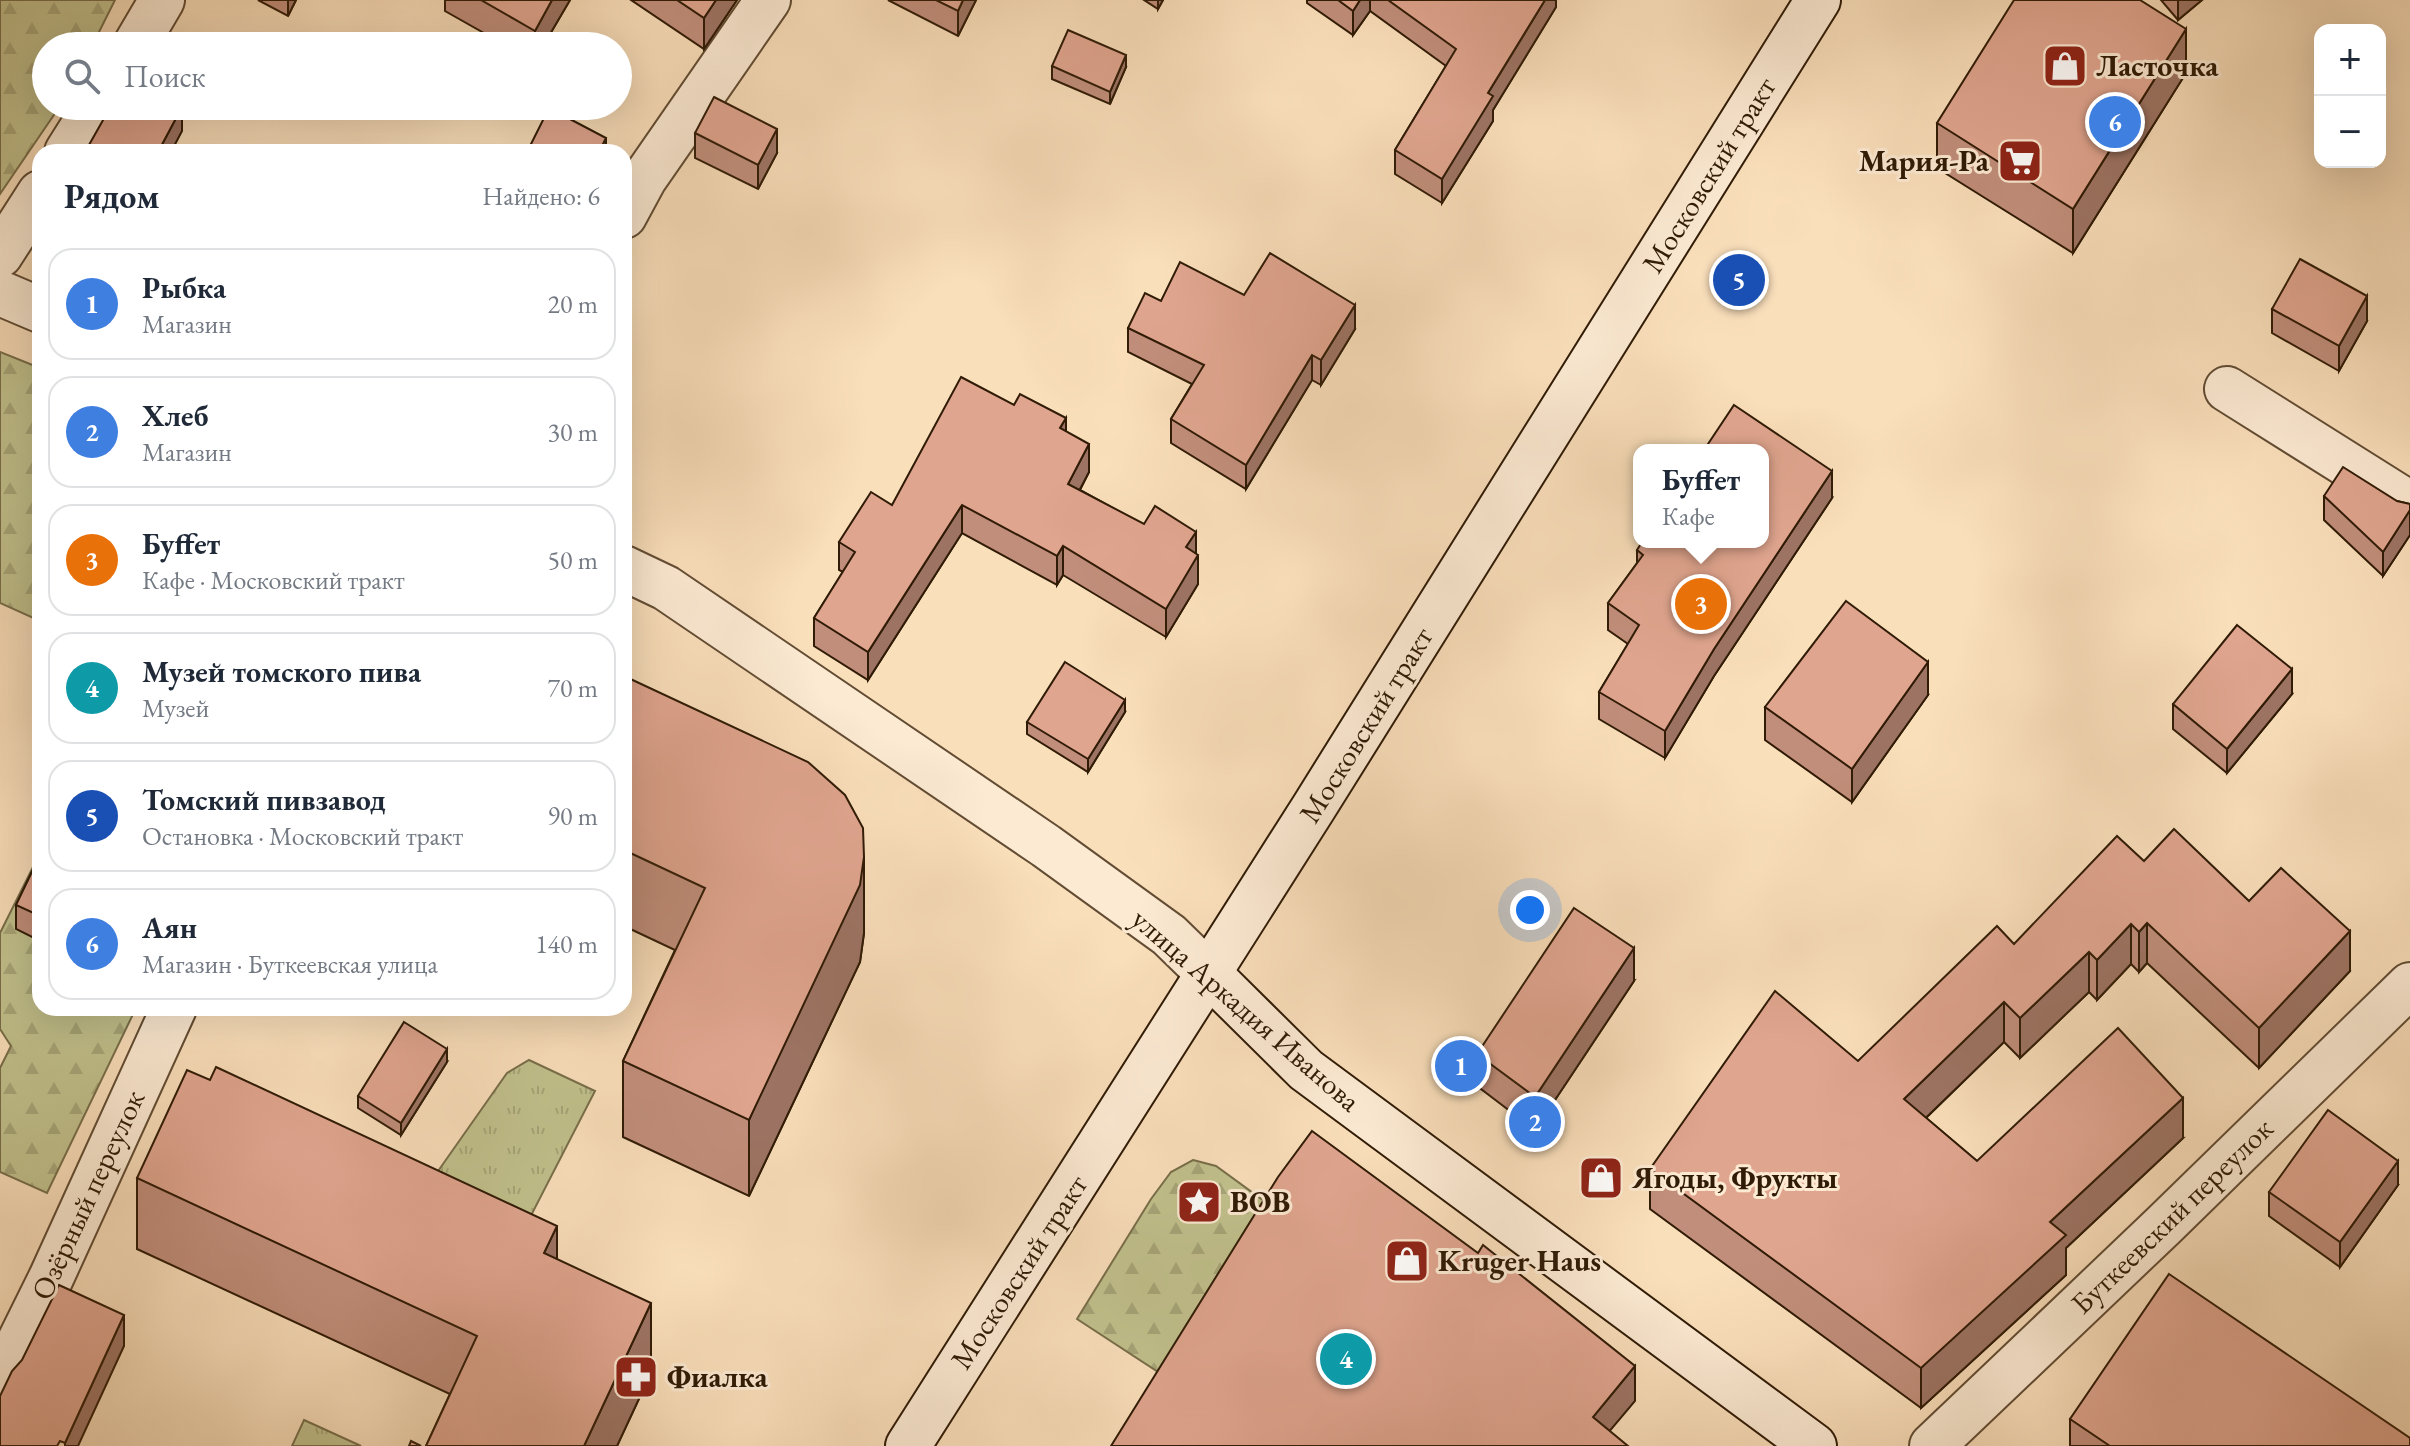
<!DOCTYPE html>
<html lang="ru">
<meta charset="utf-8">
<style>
body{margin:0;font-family:"EB Garamond",serif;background:#f6f6f7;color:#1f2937}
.controls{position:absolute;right:24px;top:24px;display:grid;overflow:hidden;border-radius:16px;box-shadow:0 8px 32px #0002}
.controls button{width:72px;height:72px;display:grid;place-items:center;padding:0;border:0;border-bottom:2px solid #e0e1e3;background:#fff;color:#1f2937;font:40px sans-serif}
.you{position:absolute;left:1530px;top:910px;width:28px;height:28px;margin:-20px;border:6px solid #fff;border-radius:50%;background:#1a73e8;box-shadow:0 0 0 12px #1a73e833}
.badge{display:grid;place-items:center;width:52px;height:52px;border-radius:50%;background:#8f2418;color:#fff;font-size:26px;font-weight:700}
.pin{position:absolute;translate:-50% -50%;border:4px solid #fff;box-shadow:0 2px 8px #0006}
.popup{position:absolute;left:1633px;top:444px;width:136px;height:104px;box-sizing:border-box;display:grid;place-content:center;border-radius:16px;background:#fff;filter:drop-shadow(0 2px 6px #0005);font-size:26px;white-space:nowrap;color:#747a83}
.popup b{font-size:30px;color:#1f2937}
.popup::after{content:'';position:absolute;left:50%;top:100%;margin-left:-16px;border:16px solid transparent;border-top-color:#fff}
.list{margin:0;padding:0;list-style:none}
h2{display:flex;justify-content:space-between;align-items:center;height:104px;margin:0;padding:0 32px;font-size:34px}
h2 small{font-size:26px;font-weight:400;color:#747a83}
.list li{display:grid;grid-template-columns:52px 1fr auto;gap:24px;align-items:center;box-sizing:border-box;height:112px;margin:0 16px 16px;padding:0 16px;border:2px solid #e0e1e3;border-radius:24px}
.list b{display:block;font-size:30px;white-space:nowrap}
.list p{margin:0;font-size:26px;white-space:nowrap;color:#747a83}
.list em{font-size:26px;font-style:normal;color:#747a83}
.icon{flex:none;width:44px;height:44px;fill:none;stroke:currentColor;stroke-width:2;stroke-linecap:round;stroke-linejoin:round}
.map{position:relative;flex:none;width:2410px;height:1446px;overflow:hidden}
.search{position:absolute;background:#fff;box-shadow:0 8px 32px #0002;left:32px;top:32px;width:600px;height:88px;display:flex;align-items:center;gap:20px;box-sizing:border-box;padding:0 28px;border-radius:44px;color:#747a83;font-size:30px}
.panel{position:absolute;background:#fff;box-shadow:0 8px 32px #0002;left:32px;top:144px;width:600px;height:872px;border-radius:24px}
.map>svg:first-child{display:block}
</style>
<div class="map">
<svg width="2410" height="1446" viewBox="0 0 2410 1446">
<defs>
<pattern id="grass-tufts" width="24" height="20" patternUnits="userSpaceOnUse" patternTransform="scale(2)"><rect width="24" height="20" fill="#c1c18d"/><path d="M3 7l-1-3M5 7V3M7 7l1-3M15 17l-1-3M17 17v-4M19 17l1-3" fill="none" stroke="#a6a578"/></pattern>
<pattern id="forest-firs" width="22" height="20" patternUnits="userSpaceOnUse" patternTransform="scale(2)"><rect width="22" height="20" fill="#c1c18d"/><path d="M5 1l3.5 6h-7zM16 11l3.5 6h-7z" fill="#a6a578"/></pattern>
</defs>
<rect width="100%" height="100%" fill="#fadfbb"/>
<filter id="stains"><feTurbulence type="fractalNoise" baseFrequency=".0025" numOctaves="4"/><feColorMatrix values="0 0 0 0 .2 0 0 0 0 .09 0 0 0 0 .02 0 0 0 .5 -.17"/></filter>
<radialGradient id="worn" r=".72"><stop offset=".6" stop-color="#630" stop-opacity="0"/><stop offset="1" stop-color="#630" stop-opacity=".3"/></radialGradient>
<g fill="url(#grass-tufts)" stroke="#786e4a" stroke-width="2">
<path d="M529,1060l66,31 -75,146 -96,-46 83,-118z"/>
<path d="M304,1420l57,26h-69z"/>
</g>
<g fill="url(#forest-firs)" stroke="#786e4a" stroke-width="2">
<path d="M0,0h115l-23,46h-46v60h14l-60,88z"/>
<path d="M0,352l40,16v253l-40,-18z"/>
<path d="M40,853v155h96l-89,185 -47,-21v-104l11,-22 -11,-17v-96z"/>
<path d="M1193,1160l23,6 62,45 -106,170 -95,-62 74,-120 20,-27z"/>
</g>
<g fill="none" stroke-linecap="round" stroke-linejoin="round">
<g stroke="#624c33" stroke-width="48">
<g id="street">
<path d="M135,46l27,-46"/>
<path d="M67,152l29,-46"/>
<path d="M624,216l20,-37 124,-179"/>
<path d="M0,255l40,-62"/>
<path d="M0,293l40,17"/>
<path d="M2227,389l183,115"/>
<path d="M624,568l42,20 380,258 123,89 40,39"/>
<path d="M0,1381l51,-103 123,-270"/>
<path d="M1932,1446l231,-220 247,-241"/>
</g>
</g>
<g stroke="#301b06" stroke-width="48">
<g id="secondary">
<path d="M1209,974l97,96 508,376"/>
<path d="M908,1446l406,-639 504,-807"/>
</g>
</g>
<use href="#street" stroke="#fcead3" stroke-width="44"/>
<use href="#secondary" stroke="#fcead3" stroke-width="44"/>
</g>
<g fill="#c18e7b" stroke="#301b06" stroke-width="2">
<path d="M258,0h38l-8,16z"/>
<path d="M445,0h125l-27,46h-36l-62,-35z"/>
<path d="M631,0h106l-33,49z"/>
<path d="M888,0h88l-18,36z"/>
<path d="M1144,0h19l-5,9z"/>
<path d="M1307,0h249v7l-63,103v11l-51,82 -47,-29v-24l51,-84 -76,-55 -17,24 -46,-32z"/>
<path d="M2161,0h41l-24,20z"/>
<path d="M1052,66l74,1 -16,37 -58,-25z"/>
<path d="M2186,73l-113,180 -136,-85v-45z"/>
<path d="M695,133l82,20 -19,36 -63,-31z"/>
<path d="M1244,295l111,34 -34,56 -9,-5 -66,109 -75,-46v-24l21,-35 -64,-32v-24z"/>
<path d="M2272,309l95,12 -28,50 -67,-38z"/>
<path d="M1066,432l23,40 -9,18 116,64 2,30 -32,53 -103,-62 -6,10 -95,-52 -94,147 -54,-34v-28l29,-46 -4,-2v-28l53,-37z"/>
<path d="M2324,496l73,5 13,3v31l-27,41 -59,-56z"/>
<path d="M1832,498l-118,178 -49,82 -66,-39v-27l29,-48 -20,-14v-27l29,-40v-13z"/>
<path d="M624,676l240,257 -4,29 -111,234 -126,-59v-76l52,-111 -51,-24z"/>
<path d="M2292,694l-65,79 -54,-44v-25z"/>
<path d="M1928,695l-76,107 -87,-62v-33z"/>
<path d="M1125,712l-37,60 -61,-38v-12z"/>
<path d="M40,855v86l-24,-12v-24z"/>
<path d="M2144,861l105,40 101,70 -91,97 -112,-105 -8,9 -8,-8 -34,36 -8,-8 -69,66 -16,-16 -78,76 51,43 206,-23 -117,110v27l-145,133 -271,-199v-40l208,-108 156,-117z"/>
<path d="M1634,981l-99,149 -58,-44v-32z"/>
<path d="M447,1062l-46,73 -43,-27v-12z"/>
<path d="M137,1178l420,81 94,114 -34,73h-191l24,-52 -313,-145z"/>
<path d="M2398,1185l-58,82 -71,-51v-24z"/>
<path d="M2070,1419l340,27h-340z"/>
</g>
<g fill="#9d7464" stroke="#301b06" stroke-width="2">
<path d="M288,0h8l-8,16z"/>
<path d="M552,0h18l-27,46h-8v-15z"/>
<path d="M716,0h21l-33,49v-31z"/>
<path d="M963,0h13l-18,36v-25z"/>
<path d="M1158,0h5l-5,9z"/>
<path d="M1360,0h10v11l-17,24v-24z"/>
<path d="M1545,0h11v7l-63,103v11l-51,82v-24l46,-86z"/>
<path d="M2178,0h24l-24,20z"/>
<path d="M2186,29v44l-113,180v-44z"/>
<path d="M1126,55v12l-16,37v-12z"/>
<path d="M182,107v24l-11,21h-13z"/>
<path d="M777,129v24l-19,36v-24z"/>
<path d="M606,138v14h-7z"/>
<path d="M2367,296v25l-28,50v-25z"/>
<path d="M1355,305v24l-34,56v-25z"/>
<path d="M1312,355v25l-66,109v-24z"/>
<path d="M1066,418v28l-6,-18z"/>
<path d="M1089,444v28l-21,40v-28z"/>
<path d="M1832,471v27l-118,178 -49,82v-27l49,-82z"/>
<path d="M962,505v28l-94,147v-28z"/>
<path d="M2410,510v25l-27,41v-24z"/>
<path d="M1196,532v27l2,-4v29l-32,53v-28l20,-62z"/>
<path d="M1063,546v29l-6,10v-29z"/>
<path d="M1928,662v33l-76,107v-33z"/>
<path d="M2292,669v25l-65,79v-24z"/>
<path d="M1125,700v12l-37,60v-13z"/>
<path d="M864,857v76l-4,29 -111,234v-76z"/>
<path d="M2147,923v40l-8,9v-40z"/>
<path d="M2131,924v40l-34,36v-40z"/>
<path d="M2350,931v40l-91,97v-40z"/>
<path d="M1634,948v33l-99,149v-33z"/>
<path d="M2089,952v40l-69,66v-40z"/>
<path d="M2004,1002v40l-100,97v-40z"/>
<path d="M447,1049v13l-46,73v-12z"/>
<path d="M2183,1098v40l-117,110v27l-145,133v-40l129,-146z"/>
<path d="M2398,1161v24l-58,82v-25z"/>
<path d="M557,1226v70l-13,-43z"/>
<path d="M651,1303v70l-34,73h-33z"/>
<path d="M124,1315v31l-46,100h-13v-3z"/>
<path d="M1635,1366v35l-38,45 -4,-29z"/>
</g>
<g fill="#e0a58f" stroke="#301b06" stroke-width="2">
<path d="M481,0h71l-17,31z"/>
<path d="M677,0h39l-12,18z"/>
<path d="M936,0h27l-5,11z"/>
<path d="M1338,0h22l-7,11z"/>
<path d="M1388,0h157l-57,93 5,3 -51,83 -47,-29 61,-101z"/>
<path d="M2014,0h126l46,29 -113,180 -136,-86z"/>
<path d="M1068,30l58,25 -16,37 -58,-26z"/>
<path d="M714,97l63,32 -19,36 -63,-32z"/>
<path d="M111,106h70l1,1 -24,45h-73z"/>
<path d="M549,108l57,30 -7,14h-72z"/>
<path d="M1270,253l85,52 -34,55 -9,-5 -66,110 -75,-46 33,-54 -76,-37 17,-35 16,8 19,-39 64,33z"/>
<path d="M2300,259l67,37 -28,50 -67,-37z"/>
<path d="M961,377l53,28 6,-11 46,24 -6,10 29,16 -21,40 76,40 11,-18 41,26 -10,15 12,8 -32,54 -103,-63 -6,10 -95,-51 -94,147 -54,-34 41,-66 -16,-10 32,-50 21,13z"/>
<path d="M1734,405l98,66 -118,178 -49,82 -66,-39 40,-67 -31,-22 35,-48 -6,-5 5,-8h121v-92h-59z"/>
<path d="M2343,467l54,34 13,3v6l-27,42 -59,-56z"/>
<path d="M1846,601l82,61 -76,107 -87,-62z"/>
<path d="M2237,625l55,44 -65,80 -54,-45z"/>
<path d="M1065,662l60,38 -37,59 -61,-37z"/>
<path d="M624,676l184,86 37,33 18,33 1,29 -4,28 -111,235 -126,-59 82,-173 -81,-38z"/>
<path d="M2174,829l75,72 32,-33 69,63 -91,97 -112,-105 -8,9 -8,-8 -34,36 -8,-8 -69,66 -16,-16 -100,97 73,62 141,-133 65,70 -133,124 16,13 -145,133 -271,-199 125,-178 83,70 139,-135 17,18 103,-108 27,25z"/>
<path d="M40,855v61l-24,-11z"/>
<path d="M1574,908l60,40 -99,149 -58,-43z"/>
<path d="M404,1022l43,27 -46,74 -43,-27z"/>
<path d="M216,1067l341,159 -13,27 107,50 -67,143h-158l51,-110 -340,-158 50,-108 23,10z"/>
<path d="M2328,1110l70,51 -58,81 -71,-50z"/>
<path d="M1312,1131l166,122 5,-8 152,121 -42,51 35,29h-517l167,-269z"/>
<path d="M2169,1274l241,164v8h-300l-40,-27z"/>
<path d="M59,1285l65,30 -59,128 -5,-2 -3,5h-57v-50l12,-25 10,-11z"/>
<path d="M411,1441l10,5h-12z"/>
</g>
<defs>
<g id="shop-square" transform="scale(2.3)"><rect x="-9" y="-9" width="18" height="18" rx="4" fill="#8f2418" stroke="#fcead3"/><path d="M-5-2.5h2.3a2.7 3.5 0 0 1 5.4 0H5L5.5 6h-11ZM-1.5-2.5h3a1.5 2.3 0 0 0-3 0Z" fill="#fff"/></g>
<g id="supermarket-square" transform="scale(2.3)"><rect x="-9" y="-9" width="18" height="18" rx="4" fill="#8f2418" stroke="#fcead3"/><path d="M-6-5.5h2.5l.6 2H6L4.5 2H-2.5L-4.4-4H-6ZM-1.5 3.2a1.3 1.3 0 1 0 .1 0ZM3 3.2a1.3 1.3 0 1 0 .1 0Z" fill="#fff"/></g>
<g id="sight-square" transform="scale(2.3)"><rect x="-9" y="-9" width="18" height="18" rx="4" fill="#8f2418" stroke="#fcead3"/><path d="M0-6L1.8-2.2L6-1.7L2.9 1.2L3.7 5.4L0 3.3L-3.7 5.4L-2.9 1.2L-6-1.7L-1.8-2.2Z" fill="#fff"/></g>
<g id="pharmacy-square" transform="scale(2.3)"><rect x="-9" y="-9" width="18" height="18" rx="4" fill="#8f2418" stroke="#fcead3"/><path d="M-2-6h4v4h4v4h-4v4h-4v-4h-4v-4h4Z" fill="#fff"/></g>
</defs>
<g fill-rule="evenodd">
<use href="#shop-square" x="2065" y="66"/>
<use href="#supermarket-square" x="2020" y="161"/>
<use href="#shop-square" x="1601" y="1178"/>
<use href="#sight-square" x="1199" y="1202"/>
<use href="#shop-square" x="1407" y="1261"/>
<use href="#pharmacy-square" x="636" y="1377"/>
</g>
<g text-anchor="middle" stroke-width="6" stroke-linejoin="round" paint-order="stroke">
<g font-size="30" font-weight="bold" fill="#301b06" stroke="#fcead3" text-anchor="start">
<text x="2096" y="76">Ласточка</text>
<text x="1989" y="171" text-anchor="end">Мария-Ра</text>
<text x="1632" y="1188">Ягоды, Фрукты</text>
<text x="1230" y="1212">ВОВ</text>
<text x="1438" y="1271">Kruger Haus</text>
<text x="667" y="1387">Фиалка</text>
</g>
<g font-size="30" fill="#301b06" stroke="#fcead3">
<text transform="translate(1709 175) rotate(-58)" y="10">Московский тракт</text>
<text transform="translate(1366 725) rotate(-58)" y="10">Московский тракт</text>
<text transform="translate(1246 1010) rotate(41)" y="10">улица Аркадия Иванова</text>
<text transform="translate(88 1195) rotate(-65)" y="10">Озёрный переулок</text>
<text transform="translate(2172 1216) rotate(-44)" y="10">Буткеевский переулок</text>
<text transform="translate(1019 1272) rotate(-57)" y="10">Московский тракт</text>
</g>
</g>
<rect width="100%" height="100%" filter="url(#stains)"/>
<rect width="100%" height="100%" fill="url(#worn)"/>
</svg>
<div class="controls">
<button>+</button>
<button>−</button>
</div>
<div class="you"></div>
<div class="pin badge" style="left:1461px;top:1066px;background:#3f7fe0">1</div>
<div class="pin badge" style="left:1535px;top:1122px;background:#3f7fe0">2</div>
<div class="pin badge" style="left:1701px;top:604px;background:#e8710a">3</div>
<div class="popup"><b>Буffет</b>Кафе</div>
<div class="pin badge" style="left:1346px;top:1359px;background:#0f9aa8">4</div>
<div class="pin badge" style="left:1739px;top:280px;background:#1a4fb4">5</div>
<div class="pin badge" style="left:2115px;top:122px;background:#3f7fe0">6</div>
<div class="search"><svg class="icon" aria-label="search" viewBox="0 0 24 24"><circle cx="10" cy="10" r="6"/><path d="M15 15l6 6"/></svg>Поиск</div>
<section class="panel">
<h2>Рядом<small>Найдено: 6</small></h2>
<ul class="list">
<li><span class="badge" style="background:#3f7fe0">1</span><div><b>Рыбка</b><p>Магазин</p></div><em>20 m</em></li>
<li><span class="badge" style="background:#3f7fe0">2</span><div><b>Хлеб</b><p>Магазин</p></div><em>30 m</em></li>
<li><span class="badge" style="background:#e8710a">3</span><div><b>Буffет</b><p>Кафе · Московский тракт</p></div><em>50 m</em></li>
<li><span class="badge" style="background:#0f9aa8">4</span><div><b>Музей томского пива</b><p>Музей</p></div><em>70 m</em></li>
<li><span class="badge" style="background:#1a4fb4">5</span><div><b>Томский пивзавод</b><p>Остановка · Московский тракт</p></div><em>90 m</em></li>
<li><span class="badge" style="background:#3f7fe0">6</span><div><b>Аян</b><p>Магазин · Буткеевская улица</p></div><em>140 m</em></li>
</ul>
</section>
</div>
